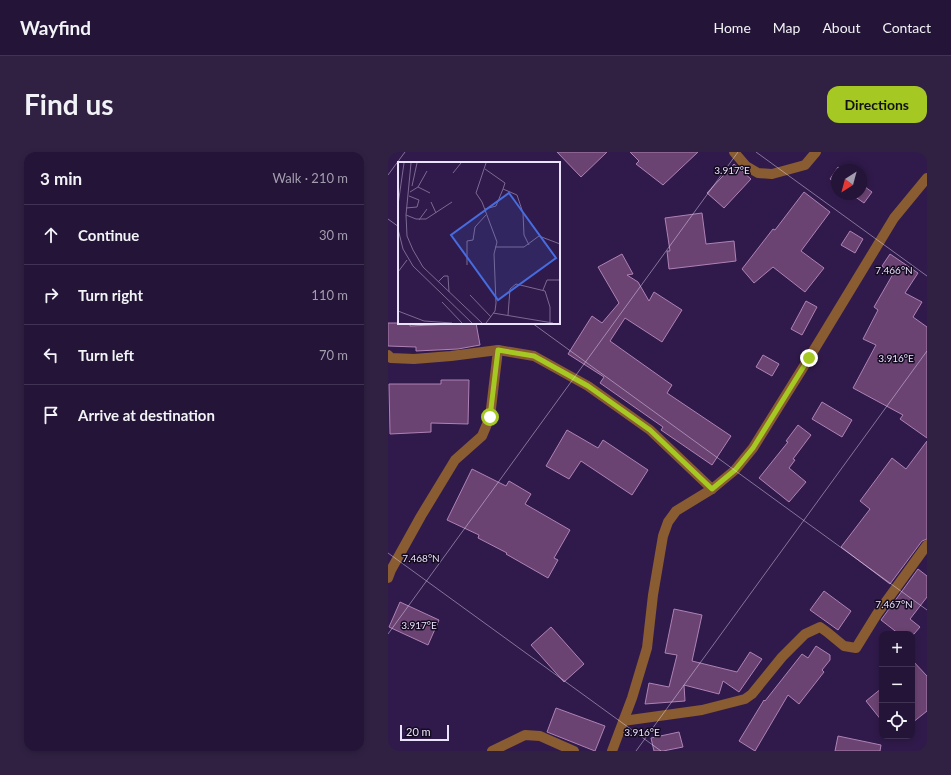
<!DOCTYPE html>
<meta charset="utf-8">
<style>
body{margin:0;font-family:Lato,sans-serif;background:#302143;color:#f1f3f6}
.controls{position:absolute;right:12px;bottom:12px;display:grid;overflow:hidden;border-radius:8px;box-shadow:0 2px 6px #0003}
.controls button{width:36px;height:36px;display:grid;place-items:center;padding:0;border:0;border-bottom:1px solid #413353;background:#241438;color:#f1f3f6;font:20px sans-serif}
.compass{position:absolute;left:443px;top:12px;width:36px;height:36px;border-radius:50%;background:#241438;box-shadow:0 2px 6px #0003;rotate:216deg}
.scale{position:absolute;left:12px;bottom:10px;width:49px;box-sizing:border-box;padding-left:4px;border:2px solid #ebe2fc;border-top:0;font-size:11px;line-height:14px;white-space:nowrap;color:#ebe2fc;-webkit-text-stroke:3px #140b21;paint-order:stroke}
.stop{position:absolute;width:12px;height:12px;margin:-9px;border:3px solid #a5c823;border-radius:50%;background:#fff}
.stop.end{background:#a5c823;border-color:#fff;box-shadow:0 1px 4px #0008}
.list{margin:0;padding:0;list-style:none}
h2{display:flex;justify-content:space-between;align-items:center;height:52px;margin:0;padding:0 16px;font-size:17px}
h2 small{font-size:13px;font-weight:400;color:#a39eae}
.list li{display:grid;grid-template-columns:26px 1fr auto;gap:12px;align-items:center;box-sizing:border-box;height:60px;padding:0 16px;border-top:1px solid #413353}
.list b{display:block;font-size:15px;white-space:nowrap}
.list em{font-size:13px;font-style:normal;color:#a39eae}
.icon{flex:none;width:22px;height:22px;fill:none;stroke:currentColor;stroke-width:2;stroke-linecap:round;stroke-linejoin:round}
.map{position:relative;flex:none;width:539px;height:599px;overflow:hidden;border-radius:12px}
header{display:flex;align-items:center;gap:24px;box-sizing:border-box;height:56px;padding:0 20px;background:#241438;border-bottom:1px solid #413353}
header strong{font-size:19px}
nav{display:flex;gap:22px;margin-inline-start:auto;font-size:14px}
.intro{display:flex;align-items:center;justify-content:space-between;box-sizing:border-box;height:96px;padding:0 24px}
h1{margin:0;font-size:28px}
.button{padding:10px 18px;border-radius:12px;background:#a5c823;color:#111;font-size:14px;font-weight:700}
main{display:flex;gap:24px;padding:0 24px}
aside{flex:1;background:#241438;border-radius:12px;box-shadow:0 2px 6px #0003}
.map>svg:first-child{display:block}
</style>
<header>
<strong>Wayfind</strong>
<nav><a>Home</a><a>Map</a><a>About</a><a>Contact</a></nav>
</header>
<div class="intro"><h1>Find us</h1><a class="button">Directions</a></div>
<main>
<aside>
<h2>3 min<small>Walk · 210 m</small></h2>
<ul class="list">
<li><svg class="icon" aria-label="ahead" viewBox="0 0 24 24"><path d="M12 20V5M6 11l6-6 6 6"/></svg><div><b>Continue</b></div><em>30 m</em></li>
<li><svg class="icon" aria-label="right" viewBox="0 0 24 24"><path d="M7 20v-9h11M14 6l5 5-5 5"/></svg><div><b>Turn right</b></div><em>110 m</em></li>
<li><svg class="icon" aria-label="left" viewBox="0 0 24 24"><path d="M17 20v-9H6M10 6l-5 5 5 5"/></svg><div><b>Turn left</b></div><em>70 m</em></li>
<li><svg class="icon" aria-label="arrive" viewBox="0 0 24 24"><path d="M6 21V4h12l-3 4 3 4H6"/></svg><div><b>Arrive at destination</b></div></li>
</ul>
</aside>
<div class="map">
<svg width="539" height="599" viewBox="0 0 539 599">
<rect width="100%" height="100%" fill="#301a4b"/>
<g fill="#6b4372" stroke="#ae82b4">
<path d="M169,0h50l-26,25z"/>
<path d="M242,0h68l-35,33 -27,-21 3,-3z"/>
<path d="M346,12l17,15 -27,29 -17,-15z"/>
<path d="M450,15l4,3h-5v14l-7,-5z"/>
<path d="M473,32l11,8 -8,11 -13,-9h10z"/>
<path d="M416,40l26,20 -29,39 23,17 -19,24 -32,-25 -19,16 -12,-14 31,-40 2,1z"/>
<path d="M314,61l4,31 28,-3 2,20 -67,8 -2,-18h3l-5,-33z"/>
<path d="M462,79l13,8 -8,14 -14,-8z"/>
<path d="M234,102l11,20 -6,1 11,7 11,19 5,-9 28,18 -20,32 -37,-24 -15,23 62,44 -5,8 64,43 -19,29 -51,-35 2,-3 -63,-44 4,-6 -36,-23 24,-38 10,7 17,-20 -21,-36z"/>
<path d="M502,102l28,19 -13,20 17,9 -9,15 14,10v111l-27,-19 3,-4 -50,-27 23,-43 -13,-6 15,-29 -4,-3 19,-33 -11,-8z"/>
<path d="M418,149l11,6 -15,28 -11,-6z"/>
<path d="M0,171h22v3l42,-2v-1h24l4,22 -22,4 -42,2v-4l-28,-1z"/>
<path d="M375,203l16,9 -7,12 -16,-9z"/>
<path d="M53,228h28l-1,44 -37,-1v9l-41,2 -1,-50h52z"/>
<path d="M434,250l30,18 -10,17 -30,-18z"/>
<path d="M410,273l13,10 -18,24 2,1 -6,8 17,14 -17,20 -30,-24 29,-36 -2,-1z"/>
<path d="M179,278l31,18 5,-8 45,30 -16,25 -51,-34 -12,18 -23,-13z"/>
<path d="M539,289v98l-5,2 -32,43 -49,-37 29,-38 -10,-8 32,-43 14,11z"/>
<path d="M84,317l34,17 3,-5 22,13 -6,10 45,26 -16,28 4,2 -10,18 -42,-24 1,-1 -29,-15 1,-3 -32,-15z"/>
<path d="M530,417l9,7v21l-17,22 10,8 -6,7h-15l-18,-14z"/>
<path d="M436,439l27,20 -13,19 -28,-20z"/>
<path d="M12,450l39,18 -11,25 -39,-18z"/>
<path d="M286,457l28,6 -10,46 45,11 13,-20 12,7 -23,33 -16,-11 -4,13 -35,-9 1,16 -40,3 4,-21 20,4 8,-32 -12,-2z"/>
<path d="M163,475l33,37 -20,18 -33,-37z"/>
<path d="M428,494l14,9v5l-8,10 2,2 -25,32 -11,-9 -33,56 -16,-10 25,-41 1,1 37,-47 6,4z"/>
<path d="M524,508l15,16v35l-15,12z"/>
<path d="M494,536v33l-16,-20z"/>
<path d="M168,556l49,18 -10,25 -48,-19z"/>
<path d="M291,580l4,15 -20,4h-9l-3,-13z"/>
<path d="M450,584l43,9 -1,6h-45z"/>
</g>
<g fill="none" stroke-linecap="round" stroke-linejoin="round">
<g stroke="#895c32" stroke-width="10">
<path d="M346,0l12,14 12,7 14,1 33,-9 11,-13"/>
<path d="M0,203l3,3 23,1 37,-3 47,-6 36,6 54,30 62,44 62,59"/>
<path d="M0,426l3,-8 30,-54 34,-56 27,-24 8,-19 8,-67"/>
<path d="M235,569l79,-11 43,-11 7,-5 30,-37 23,-23 15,-7 7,5 17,14 12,2 21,-34 50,-69"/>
<path d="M104,599l33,-16 15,1 34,15"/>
<path d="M224,599l20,-53 15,-50 6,-53 10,-59 5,-14 8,-11 36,-22 23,-19 18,-22 56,-90 85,-140 33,-40"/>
</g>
</g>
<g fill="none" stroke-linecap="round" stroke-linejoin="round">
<path stroke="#a5c823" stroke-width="5" d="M102,265l8,-67 36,6 54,30 62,44 62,59 23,-19 18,-22 56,-90"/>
</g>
<path fill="none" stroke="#ebe2fc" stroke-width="1" stroke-opacity="0.45" d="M368,0l171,124M0,23l17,-23M0,67l11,8M144,171l395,287M0,401l273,198M0,482l350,-482M248,599l291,-400"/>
<g transform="translate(10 10)">
<rect width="162" height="162" fill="#301a4b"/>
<path fill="none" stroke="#7b6a92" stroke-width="1" d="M13,1l-5,52 1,21 6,14 10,17 59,56M87,7l20,14 -2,6 14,6 6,18 1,22 5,10M55,11l8,-10M14,24l5,-23M20,25l12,6M12,30l8,-5 9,-16M33,40l5,11M0,43l6,-42M8,46l11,-1 2,-7 -10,-4M87,47l11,-3 7,-17M8,53l10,4h10l26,-17M21,58l8,-11M0,67l5,20 10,17 59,57M97,85h29l15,-11 21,8M69,103v-24l6,-1 2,-13 11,-12M0,110l9,-12M40,120l6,-6h4l1,16M145,128l4,-10h13M72,133l21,22M44,140l20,21M0,149l26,10 28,2M95,151l60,10M110,153l2,-26 6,-5 29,7 5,16v16M88,161l9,-12 1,-8 -2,-49 3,-12 -15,-40 -6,-9 10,-30"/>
<path fill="#466cdf" fill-opacity="0.15" stroke="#466cdf" stroke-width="2" d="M111,31l47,65 -58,42 -47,-65z"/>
<rect width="162" height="162" fill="none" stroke="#ebe2fc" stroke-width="2"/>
</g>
<g font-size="10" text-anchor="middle" fill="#ebe2fc" stroke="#140b21" stroke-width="3" stroke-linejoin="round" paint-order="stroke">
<text x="344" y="22">3.917°E</text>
<text x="506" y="122">7.466°N</text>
<text x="508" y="210">3.916°E</text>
<text x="33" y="410">7.468°N</text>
<text x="506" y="456">7.467°N</text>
<text x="31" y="477">3.917°E</text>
<text x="254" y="584">3.916°E</text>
</g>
</svg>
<div class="controls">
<button>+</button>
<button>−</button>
<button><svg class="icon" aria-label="locate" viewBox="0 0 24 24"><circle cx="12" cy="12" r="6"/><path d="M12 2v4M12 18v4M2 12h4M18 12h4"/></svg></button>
</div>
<svg class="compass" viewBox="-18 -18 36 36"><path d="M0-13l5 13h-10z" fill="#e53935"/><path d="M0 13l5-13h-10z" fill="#a39eae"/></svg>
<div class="scale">20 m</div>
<div class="stop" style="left:102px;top:265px"></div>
<div class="stop end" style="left:421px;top:206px"></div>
</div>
</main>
